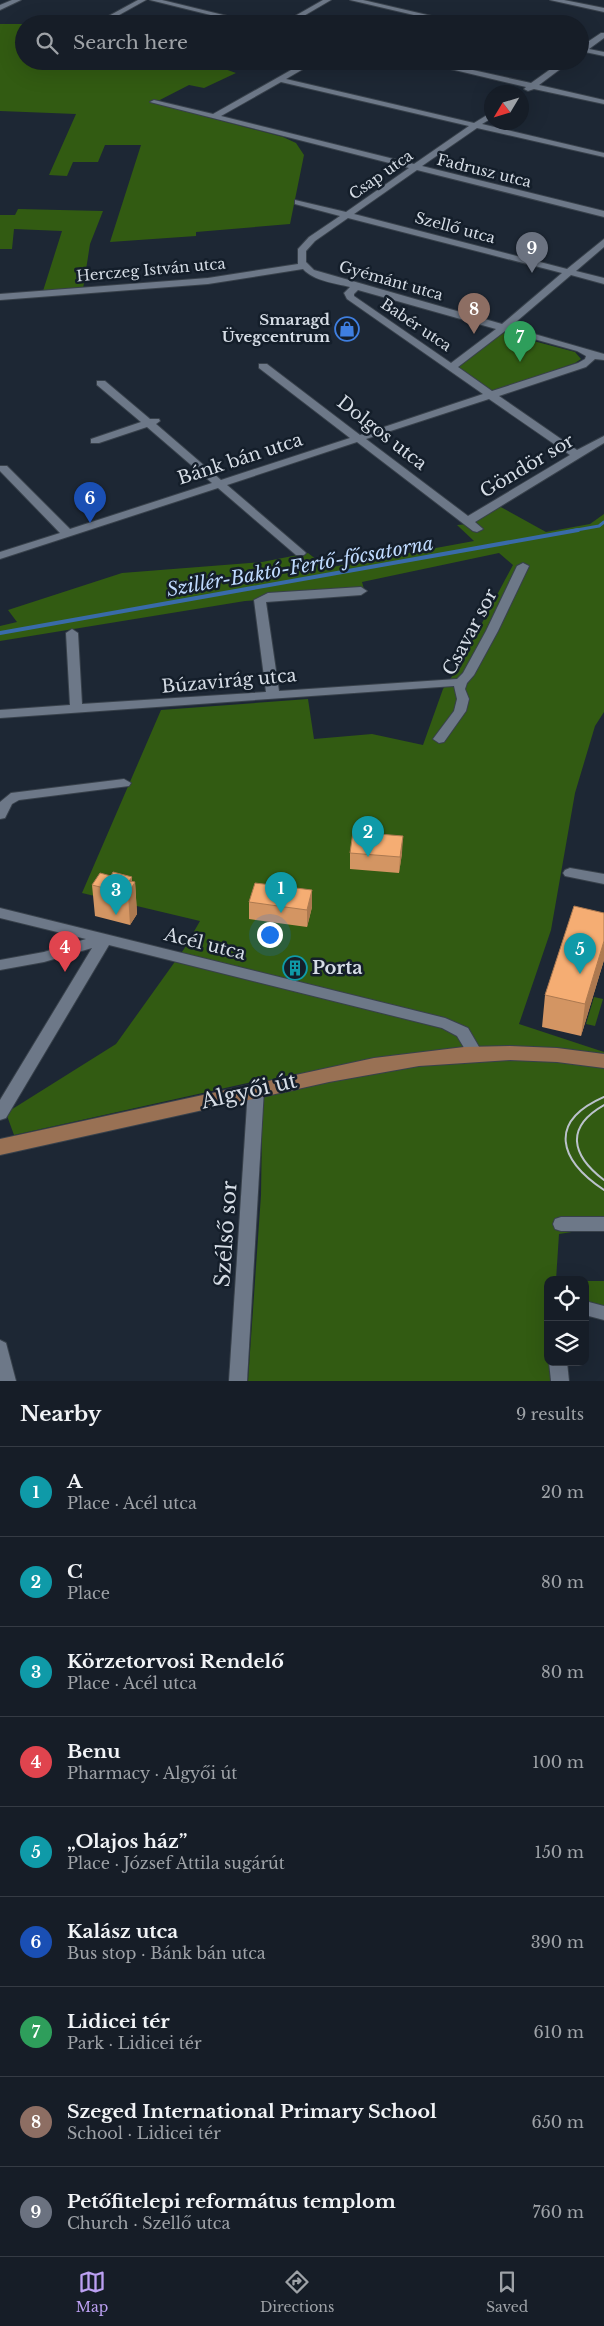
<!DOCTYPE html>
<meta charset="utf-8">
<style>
body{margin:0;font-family:"Libre Baskerville",serif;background:#1f262f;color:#f1f3f6}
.controls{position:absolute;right:15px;bottom:15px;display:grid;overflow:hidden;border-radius:10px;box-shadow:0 5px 20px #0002}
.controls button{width:45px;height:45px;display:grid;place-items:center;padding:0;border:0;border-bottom:1px solid #353b44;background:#161d27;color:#f1f3f6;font:25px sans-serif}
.compass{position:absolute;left:484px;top:85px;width:45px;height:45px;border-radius:50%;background:#161d27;box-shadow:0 5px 20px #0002;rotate:232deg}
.you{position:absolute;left:269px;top:934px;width:18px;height:18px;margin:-12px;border:4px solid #fff;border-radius:50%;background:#1a73e8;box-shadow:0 0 0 8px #1a73e833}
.badge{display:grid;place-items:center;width:32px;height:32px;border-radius:50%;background:#bca0f2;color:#fff;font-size:16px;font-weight:700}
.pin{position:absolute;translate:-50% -41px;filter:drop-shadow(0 1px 2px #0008)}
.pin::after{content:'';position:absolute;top:26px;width:18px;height:15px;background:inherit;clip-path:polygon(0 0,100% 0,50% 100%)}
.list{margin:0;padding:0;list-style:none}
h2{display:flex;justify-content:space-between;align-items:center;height:65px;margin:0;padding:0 20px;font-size:21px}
h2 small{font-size:16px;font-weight:400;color:#9ea2a7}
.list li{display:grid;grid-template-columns:32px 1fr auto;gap:15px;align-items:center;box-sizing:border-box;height:90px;padding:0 20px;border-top:1px solid #353b44}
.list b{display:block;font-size:19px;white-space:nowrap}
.list p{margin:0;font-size:16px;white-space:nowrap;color:#9ea2a7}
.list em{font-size:16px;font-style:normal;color:#9ea2a7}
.icon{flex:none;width:28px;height:28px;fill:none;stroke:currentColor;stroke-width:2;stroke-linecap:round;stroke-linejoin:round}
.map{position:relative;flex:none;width:604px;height:1381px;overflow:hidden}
.search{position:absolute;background:#161d27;box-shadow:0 5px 20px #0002;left:15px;right:15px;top:15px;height:55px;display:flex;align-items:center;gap:12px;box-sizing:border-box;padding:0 18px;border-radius:28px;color:#9ea2a7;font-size:19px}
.sheet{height:875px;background:#161d27}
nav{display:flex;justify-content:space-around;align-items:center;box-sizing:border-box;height:70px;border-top:1px solid #353b44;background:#161d27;font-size:14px;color:#9ea2a7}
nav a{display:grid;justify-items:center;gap:2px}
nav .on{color:#bca0f2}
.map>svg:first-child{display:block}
</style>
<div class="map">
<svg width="604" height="1381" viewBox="0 0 604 1381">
<rect width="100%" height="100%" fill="#1d2734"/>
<g fill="#325b12">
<path d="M0,24h24v37h155l-4,9 47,-2 14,5 -32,15 -15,-3 -35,18 129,34 13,6 8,12 -14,69 -94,8v4l-86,6 31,-97h-36l-7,17h-25l-6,14 -18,-1 27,-61 -76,-3z"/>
<path d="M18,209l85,2 -13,33 -7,45 -40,2 19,-60 -48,-2 -2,20h-12v-34h15z"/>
<path d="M503,333l72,19 6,7 -6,4 -84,29 -34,-25z"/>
<path d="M499,506l47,26 44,-8 14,-10v198l-9,14 -20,67 -24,137 -32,94 85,28v175l-45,7 -3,46h-8v82h3v19h-303l13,-186 1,-66 -10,-47 -238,53 -8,-22 110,-69 68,-95 16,-28 -118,-28 79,-183 147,-11 6,40 58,-5 51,11 20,-56 15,-21 55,-103 -14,-12 -137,29 3,11 -120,8 -245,40v-15l17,-4 -9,-12 114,-37 140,-11 46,-9 19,15 147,-27 -17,-16 11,-1z"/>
<path d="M594,997l9,2 -8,27 -9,-2z"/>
<path d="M586,1281h18v27l-15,-5z"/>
</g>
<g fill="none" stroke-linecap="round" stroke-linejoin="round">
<path stroke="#396ba9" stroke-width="3" d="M571,531l28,-5 5,-4"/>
<path stroke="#396ba9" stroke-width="4" d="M0,633l578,-103"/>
<g stroke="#38414b" stroke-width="2">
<g id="minor">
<path d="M12,0h9l-21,10v-5z"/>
<path d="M138,0h8l-43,24h-9z"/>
<path d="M150,0h12l98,24h-13z"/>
<path d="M323,0h8l-41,24h-9z"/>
<path d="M350,0h13l103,24h-14z"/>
<path d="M550,0h14l40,8v4z"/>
<path d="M601,33h3v5l-15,11 15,3v4l-19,-4 -5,2v-7z"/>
<path d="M307,61h10l-31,18 188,44 18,-11v6l-10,6 122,29v4l-127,-29 -55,38 182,45v6l-187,-47 -63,44 213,55 37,-30v8l-28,24 28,7v6l-33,-9 -61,52 94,27v6l-9,-1 -9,8 -87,29 78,54 27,-14v7l-129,79 8,7 -6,3 -4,-1 -116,-89 -130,43 77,66 2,2 -2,2h-8l-78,-67 -218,71v-7l60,-19 -60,-62v-5h7l63,63 142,-46 -65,-56 -48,16h-8v-4l50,-17 -44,-37v-4h8l45,38h9l1,2 -4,3 65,56 129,-42 -91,-70v-4h8l93,71 123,-41 -136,-95 -3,-6 6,-6c-16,-4 -36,-6 -47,-18l-95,15 -208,16v-6l208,-16 90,-14v-15l11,-12 31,-21 -45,-12v-4l51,12 63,-44 -259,-66 4,-2 59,14zM281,82l188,44 -55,38 -193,-48zM348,218l214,55 -60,51 -188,-54 -8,-8v-11l9,-10zM358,290l138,39 -45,34 -97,-67v-2zM505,331l72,20 9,5 -1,3 -7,4 -86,28 -34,-24zM489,399l81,56 -102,61 -102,-77z"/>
<path d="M417,61h15l99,22 31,-22h9l-32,24 65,15v4l-70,-15 -6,2 -4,-2 2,-2z"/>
<path d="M523,563l6,3 -31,65 -24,44 -7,8 -2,6 4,10 -3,12 -22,31 -5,1 -6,-4 21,-28 3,-12 -3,-13 -454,32v-8l70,-5 -4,-72 6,-4 6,4 4,71 184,-12 -12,-92 14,-7 93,-6 6,4 -6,4 -95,7 13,89 178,-12 6,-6 23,-42 31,-65z"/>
<path d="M124,779l7,4 -2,3 -110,14 -7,4 -7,14 -5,1v-17l11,-9z"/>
<path d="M570,868l34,6v10l-39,-8 -2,-3 2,-3z"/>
<path d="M0,908l445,110 23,10 14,24 -3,4 -5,2 -5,-2 -12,-20 -15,-8 -333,-83 -103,173 -6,2v-20l92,-152 -48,14 -44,8v-10l44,-8 42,-13 -86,-21z"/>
<path d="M256,1083l6,2 2,4 -17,292h-18l19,-292 2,-4z"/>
<path d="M561,1217h43v14h-43l-6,-2 -2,-5 2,-5z"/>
<path d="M585,1301l19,5v14l-19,-5z"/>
<path d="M0,1340l6,3 10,38h-16z"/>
<path d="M549,1362h18l2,19h-18z"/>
</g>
</g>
<g stroke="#38414b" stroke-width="2">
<path id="major" d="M510,1046l47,2 47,6v14l-47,-6 -47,-2 -91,6 -90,16 -329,73v-16l374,-81 90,-11z"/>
</g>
<use href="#minor" fill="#6d7888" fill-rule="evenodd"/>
<use href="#major" fill="#997154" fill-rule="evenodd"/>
<g stroke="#bbc2cc" stroke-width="2">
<path d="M604,1097c-57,25 -45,63 0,93"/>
<path d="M604,1105c-39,22 -33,50 0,75"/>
</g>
</g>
<g fill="#d39563">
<path d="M350,853h52l-3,20 -49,-4z"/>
<path d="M111,876l21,1v5h3l2,32 -7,11 -35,-9 -3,-31z"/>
<path d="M312,890v17l-5,20 -58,-8v-17z"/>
<path d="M604,913v47l-23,76 -39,-9 3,-32z"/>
</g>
<g fill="#ac7950">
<path d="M403,836l-1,17 -3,20 1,-16z"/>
<path d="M132,877v10l3,-5 2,32 -7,11 -2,-31 1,-13z"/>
<path d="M312,890v17l-5,20v-17z"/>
<path d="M604,941v19l-23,76 4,-32z"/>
</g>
<g fill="#f5ad73" stroke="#ac7950">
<path d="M353,832l50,4 -3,21 -50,-4z"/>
<path d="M113,872l19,5 -3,4 6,1 -7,12 -36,-9 8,-12 11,3z"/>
<path d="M255,883l57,7 -5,20 -58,-8z"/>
<path d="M574,906l30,7v28l-19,63 -40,-9z"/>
</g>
<defs>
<g id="shop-ring" transform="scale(1.25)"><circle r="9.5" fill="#141e2a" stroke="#3f7fe0" stroke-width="1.5"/><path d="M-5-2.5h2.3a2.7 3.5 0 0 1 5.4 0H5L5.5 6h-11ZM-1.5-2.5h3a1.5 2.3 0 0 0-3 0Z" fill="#3f7fe0"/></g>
<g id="building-ring" transform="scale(1.25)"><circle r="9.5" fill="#141e2a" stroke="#0f9aa8" stroke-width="1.5"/><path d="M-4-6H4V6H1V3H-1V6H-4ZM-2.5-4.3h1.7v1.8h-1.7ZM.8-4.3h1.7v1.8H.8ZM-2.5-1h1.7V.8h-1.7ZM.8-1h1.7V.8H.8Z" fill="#0f9aa8"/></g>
</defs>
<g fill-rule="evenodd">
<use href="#shop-ring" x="347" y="329"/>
<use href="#building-ring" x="295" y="968"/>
</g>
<g text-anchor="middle" stroke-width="5" stroke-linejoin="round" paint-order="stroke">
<g font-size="15" fill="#d5dce5" stroke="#141e2a">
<text transform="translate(484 171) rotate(14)" y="5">Fadrusz utca</text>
<text transform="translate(381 175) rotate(-35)" y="5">Csap utca</text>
<text transform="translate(455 228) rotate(15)" y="5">Szellő utca</text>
<text transform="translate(151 270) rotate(-5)" y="5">Herczeg István utca</text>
<text transform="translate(391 281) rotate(16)" y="5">Gyémánt utca</text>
<text transform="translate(416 325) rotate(34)" y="5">Babér utca</text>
</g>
<g font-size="15" font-weight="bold" fill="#d5dce5" stroke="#141e2a" text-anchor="end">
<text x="330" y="325">Smaragd<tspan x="330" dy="17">Üvegcentrum</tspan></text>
</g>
<g font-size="18" fill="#d5dce5" stroke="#141e2a">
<text transform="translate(382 433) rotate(38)" y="6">Dolgos utca</text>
<text transform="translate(240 459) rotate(-18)" y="6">Bánk bán utca</text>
<text transform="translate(527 466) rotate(-31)" y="6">Göndör sor</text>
<text transform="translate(470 632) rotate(-62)" y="6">Csavar sor</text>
<text transform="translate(229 681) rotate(-5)" y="6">Búzavirág utca</text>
<text transform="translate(205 944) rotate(14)" y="6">Acél utca</text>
</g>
<g font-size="18" font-weight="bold" fill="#d5dce5" stroke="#141e2a" text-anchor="start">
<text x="312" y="974">Porta</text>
</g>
<g font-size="19" font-style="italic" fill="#bfdafe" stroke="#141e2a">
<text transform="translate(300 566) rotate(-10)" y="7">Szillér-Baktó-Fertő-főcsatorna</text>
</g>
<g font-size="21" fill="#d5dce5" stroke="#141e2a">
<text transform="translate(249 1091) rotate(-13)" y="7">Algyői út</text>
<text transform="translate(226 1234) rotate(-86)" y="7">Szélső sor</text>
</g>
</g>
</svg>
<div class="controls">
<button><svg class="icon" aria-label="locate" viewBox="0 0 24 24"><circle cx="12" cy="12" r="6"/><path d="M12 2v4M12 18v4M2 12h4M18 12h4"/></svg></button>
<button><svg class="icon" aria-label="layers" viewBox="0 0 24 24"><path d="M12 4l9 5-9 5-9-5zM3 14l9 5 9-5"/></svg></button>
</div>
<svg class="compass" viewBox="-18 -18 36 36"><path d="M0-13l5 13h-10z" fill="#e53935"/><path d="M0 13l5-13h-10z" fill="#9ea2a7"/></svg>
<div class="you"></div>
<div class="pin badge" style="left:281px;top:913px;background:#0f9aa8">1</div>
<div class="pin badge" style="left:368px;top:857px;background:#0f9aa8">2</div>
<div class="pin badge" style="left:116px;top:915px;background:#0f9aa8">3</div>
<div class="pin badge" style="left:65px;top:972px;background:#e0444e">4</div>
<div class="pin badge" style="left:580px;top:974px;background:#0f9aa8">5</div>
<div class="pin badge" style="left:90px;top:523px;background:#1a4fb4">6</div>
<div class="pin badge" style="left:520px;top:362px;background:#2e9e5b">7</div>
<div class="pin badge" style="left:474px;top:334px;background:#8d6e63">8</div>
<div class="pin badge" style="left:532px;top:273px;background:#6b7280">9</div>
<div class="search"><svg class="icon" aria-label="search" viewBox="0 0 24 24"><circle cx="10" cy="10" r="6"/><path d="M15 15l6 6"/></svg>Search here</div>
</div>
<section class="sheet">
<h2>Nearby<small>9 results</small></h2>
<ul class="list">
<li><span class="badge" style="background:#0f9aa8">1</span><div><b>A</b><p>Place · Acél utca</p></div><em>20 m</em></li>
<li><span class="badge" style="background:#0f9aa8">2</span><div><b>C</b><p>Place</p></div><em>80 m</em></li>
<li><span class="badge" style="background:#0f9aa8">3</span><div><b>Körzetorvosi Rendelő</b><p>Place · Acél utca</p></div><em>80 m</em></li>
<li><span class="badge" style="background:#e0444e">4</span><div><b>Benu</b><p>Pharmacy · Algyői út</p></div><em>100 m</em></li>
<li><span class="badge" style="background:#0f9aa8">5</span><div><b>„Olajos ház”</b><p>Place · József Attila sugárút</p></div><em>150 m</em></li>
<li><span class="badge" style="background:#1a4fb4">6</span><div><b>Kalász utca</b><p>Bus stop · Bánk bán utca</p></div><em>390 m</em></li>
<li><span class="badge" style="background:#2e9e5b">7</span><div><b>Lidicei tér</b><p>Park · Lidicei tér</p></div><em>610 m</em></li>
<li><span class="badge" style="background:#8d6e63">8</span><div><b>Szeged International Primary School</b><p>School · Lidicei tér</p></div><em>650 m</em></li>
<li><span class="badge" style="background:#6b7280">9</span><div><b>Petőfitelepi református templom</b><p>Church · Szellő utca</p></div><em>760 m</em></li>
</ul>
</section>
<nav>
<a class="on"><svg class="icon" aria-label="map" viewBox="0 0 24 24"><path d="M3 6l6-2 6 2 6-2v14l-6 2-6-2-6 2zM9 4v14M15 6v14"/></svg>Map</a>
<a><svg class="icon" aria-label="directions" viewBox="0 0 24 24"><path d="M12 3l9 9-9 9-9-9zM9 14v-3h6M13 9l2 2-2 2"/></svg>Directions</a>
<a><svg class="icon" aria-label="saved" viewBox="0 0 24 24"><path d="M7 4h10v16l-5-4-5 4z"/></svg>Saved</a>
</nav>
